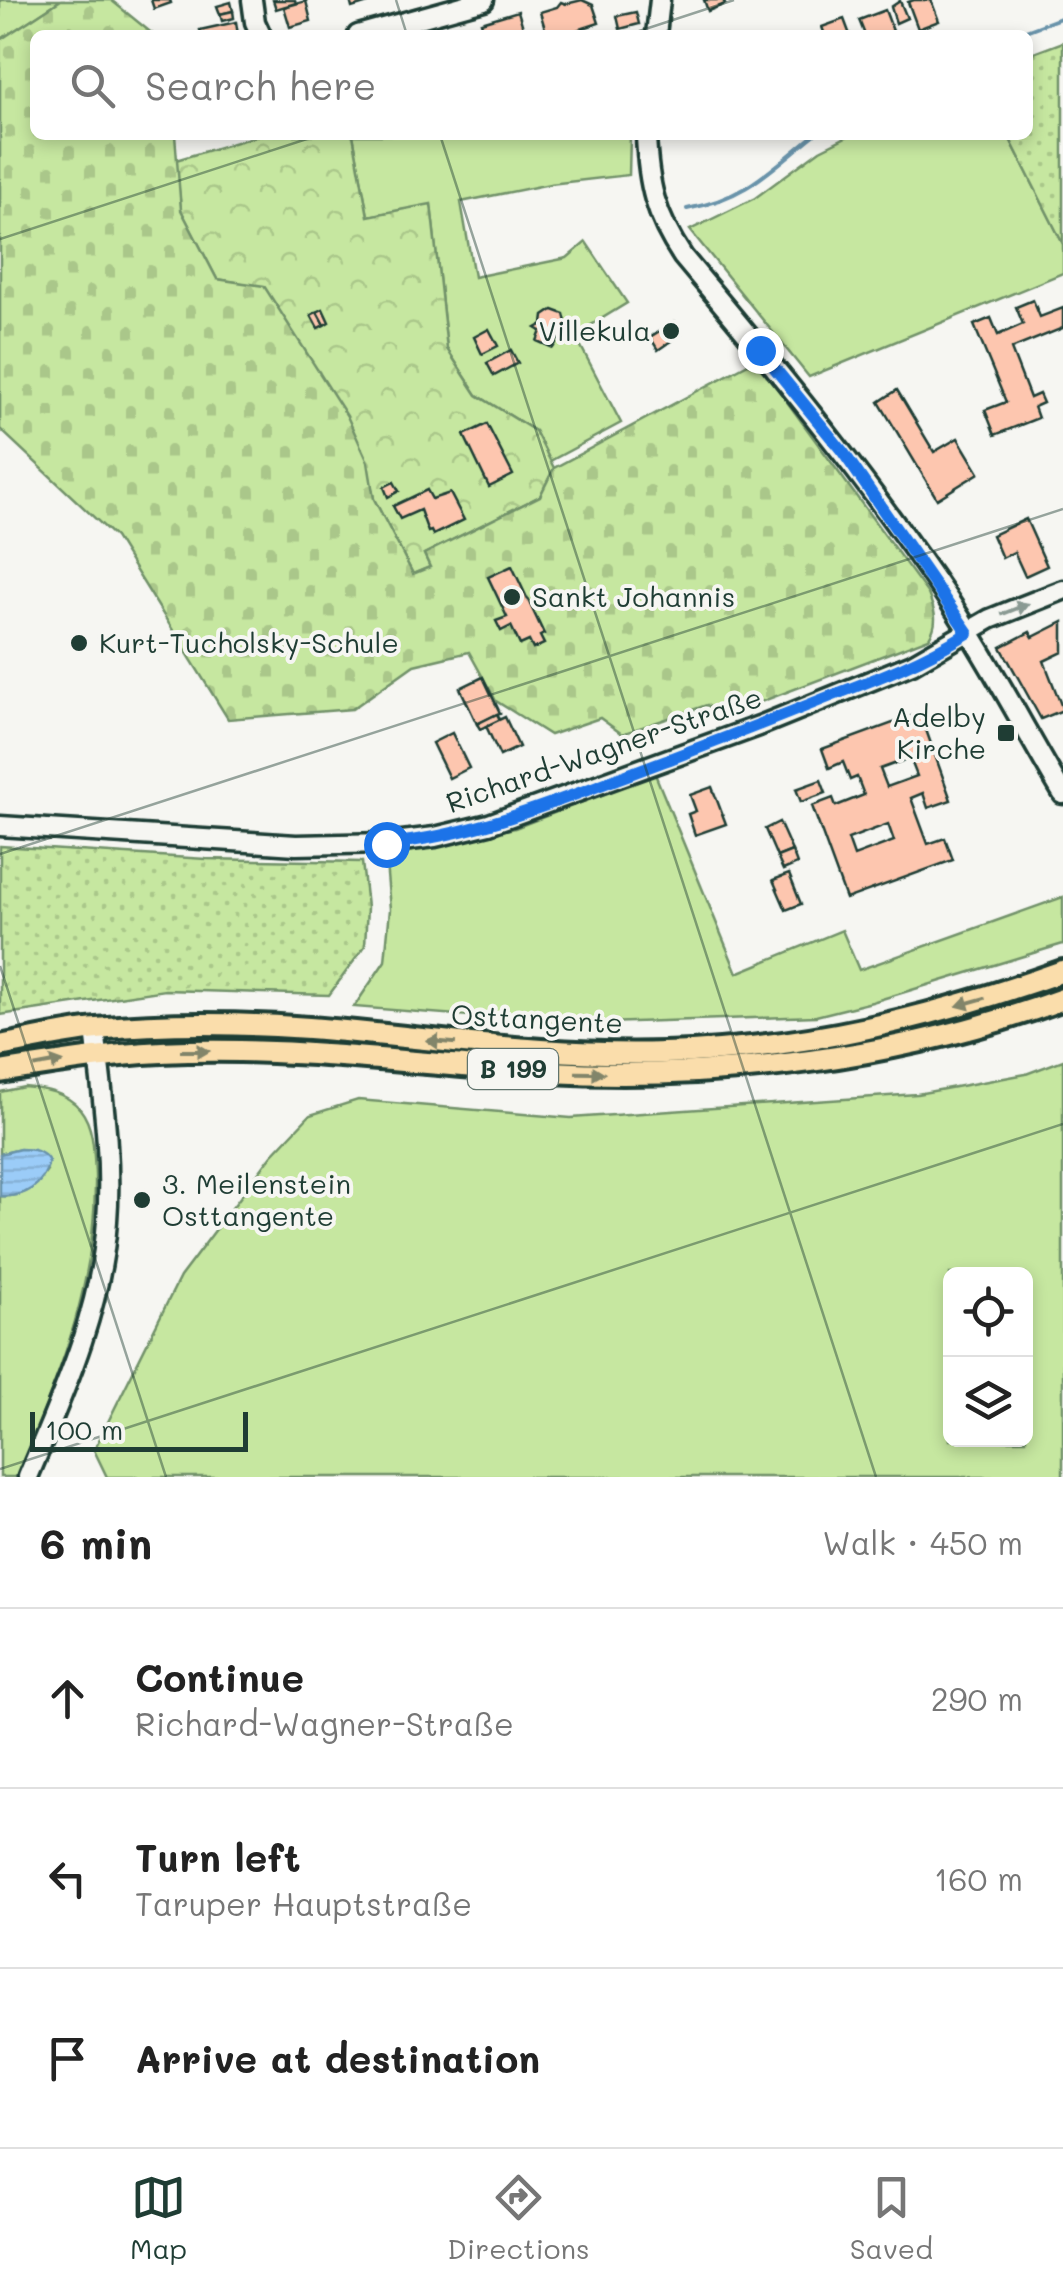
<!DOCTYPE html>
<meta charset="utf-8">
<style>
body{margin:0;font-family:Mali,sans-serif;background:#f2f2f2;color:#222}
.controls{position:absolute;right:30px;bottom:30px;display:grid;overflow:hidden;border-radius:15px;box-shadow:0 5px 15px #0003}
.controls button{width:90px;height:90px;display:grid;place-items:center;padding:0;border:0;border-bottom:2px solid #e0e0e0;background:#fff;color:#222;font:50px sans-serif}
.scale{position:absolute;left:30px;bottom:25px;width:218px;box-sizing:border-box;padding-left:10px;border:5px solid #1f3d34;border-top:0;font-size:28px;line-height:35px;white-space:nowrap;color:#1f3d34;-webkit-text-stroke:8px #f6f6f2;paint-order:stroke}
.stop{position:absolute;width:30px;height:30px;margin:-22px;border:8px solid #1a73e8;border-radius:50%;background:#fff}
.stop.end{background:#1a73e8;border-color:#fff;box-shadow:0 2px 10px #0008}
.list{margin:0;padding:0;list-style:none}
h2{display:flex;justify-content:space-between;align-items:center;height:130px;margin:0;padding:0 40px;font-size:42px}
h2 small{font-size:32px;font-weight:400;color:#767676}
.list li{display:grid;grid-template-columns:65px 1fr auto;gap:30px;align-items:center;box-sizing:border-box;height:180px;padding:0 40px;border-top:2px solid #e0e0e0}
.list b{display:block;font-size:38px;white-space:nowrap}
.list p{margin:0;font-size:32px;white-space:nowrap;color:#767676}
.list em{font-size:32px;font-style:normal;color:#767676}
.icon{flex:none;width:55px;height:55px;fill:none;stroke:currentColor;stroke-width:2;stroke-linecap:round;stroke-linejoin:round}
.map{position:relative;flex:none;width:1063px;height:1477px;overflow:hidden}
.search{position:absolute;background:#fff;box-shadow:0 5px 15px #0003;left:30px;right:30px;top:30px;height:110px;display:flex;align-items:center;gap:25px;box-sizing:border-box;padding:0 35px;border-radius:15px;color:#767676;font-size:38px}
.sheet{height:670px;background:#fff}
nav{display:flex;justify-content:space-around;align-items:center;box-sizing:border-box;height:140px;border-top:2px solid #e0e0e0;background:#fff;font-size:28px;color:#767676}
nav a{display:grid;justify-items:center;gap:5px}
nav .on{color:#1f3d34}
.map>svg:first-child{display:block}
</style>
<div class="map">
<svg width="1063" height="1477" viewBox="0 0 1063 1477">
<defs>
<pattern id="forest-crowns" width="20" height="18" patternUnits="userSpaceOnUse" patternTransform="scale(2.5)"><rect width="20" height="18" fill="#c6e7a0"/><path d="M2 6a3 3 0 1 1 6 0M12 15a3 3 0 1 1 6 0" fill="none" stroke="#aac78a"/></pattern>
<pattern id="cemetery-stones" width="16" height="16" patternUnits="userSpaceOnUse" patternTransform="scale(2.5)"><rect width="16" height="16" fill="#c6e7a0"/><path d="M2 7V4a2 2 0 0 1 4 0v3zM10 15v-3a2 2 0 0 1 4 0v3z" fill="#aac78a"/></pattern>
<pattern id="park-dots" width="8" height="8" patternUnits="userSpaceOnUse" patternTransform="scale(2.5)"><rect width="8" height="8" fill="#c6e7a0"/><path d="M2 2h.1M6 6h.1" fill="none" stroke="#aac78a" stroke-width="1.8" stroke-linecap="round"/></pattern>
<pattern id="water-rules" width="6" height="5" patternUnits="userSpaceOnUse" patternTransform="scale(2.5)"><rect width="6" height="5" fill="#9bccf8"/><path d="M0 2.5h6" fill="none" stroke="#85b0d5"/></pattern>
</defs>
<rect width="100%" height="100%" fill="#f6f6f2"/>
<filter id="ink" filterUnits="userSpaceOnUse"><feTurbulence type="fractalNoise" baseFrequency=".01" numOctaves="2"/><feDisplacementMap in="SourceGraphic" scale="20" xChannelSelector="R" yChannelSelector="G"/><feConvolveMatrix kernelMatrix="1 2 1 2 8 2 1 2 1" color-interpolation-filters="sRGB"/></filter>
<g filter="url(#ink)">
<g fill="#c6e7a0" stroke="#72926a" stroke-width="2.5" fill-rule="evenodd">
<path d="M0,0h61l-61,40z"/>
<path d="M353,135h277l-1,40 -79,9 -89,18 13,75 93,-19 19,-16 41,61 -52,32 46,88 -71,38 -15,-30 -58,-36 -30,-46 -16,-144 -63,11z"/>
<path d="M850,135h158l55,109v29l-254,104 -119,-147 65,-32 65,-48z"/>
<path d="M655,774l82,199 105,-43 17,40 204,-73v47l-191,58 -56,14 -242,8 -220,-17 31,-46 5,-52 -4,-46 12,-11 117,-24z"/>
<path d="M1063,1060v417h-956l-13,-27 86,-173 92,-122 38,-40 48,-15 213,18 346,-24 109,-20zM950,1274h76v166h-76z"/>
<path d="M24,1087c20,2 42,5 56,22 14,17 14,45 15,66 2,113 -36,199 -78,302h-17v-281c22,2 35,-7 47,-25l-27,-22 -20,5v-62z"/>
</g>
<path fill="url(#forest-crowns)" stroke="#72926a" stroke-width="2.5" d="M260,135h93l15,81 63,-12 16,145 30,46 58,36 19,37 -14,28 -116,58 6,13 -17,7 -39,-75 -7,-37 -103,-175 -47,-8 -36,-69 -5,-50z"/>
<path fill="url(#cemetery-stones)" stroke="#72926a" stroke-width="2.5" d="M61,0h50l43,35h-119v100h140l6,75 36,69 47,7 83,130 21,46 6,37 39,75 17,-7 -6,-13 116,-58 14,-28 194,-104 12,1 168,229c7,17 11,28 1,44l-208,79 -14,-12 -85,29 -22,-16 -50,17 -54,-34 -27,-49 -55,13 -62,44 -124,10 -113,-182 -115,-108v-389z"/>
<g fill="url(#park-dots)" stroke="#72926a" stroke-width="2.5">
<path d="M1063,42v202l-55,-109h20v-80z"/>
<path d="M0,846l206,13 156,3 5,45 -2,39 -36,49 -164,-5 -165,25z"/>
</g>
<path fill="url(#water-rules)" stroke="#6993aa" stroke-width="2.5" d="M20,1149c13,0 22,1 29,12 -5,25 -25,37 -49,35v-42z"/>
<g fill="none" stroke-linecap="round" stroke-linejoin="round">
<g stroke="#6993aa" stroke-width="4">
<path d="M1015,35l48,-18"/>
<path d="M687,209c59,-11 82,-38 127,-74"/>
</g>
</g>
<g fill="#fdc6af" stroke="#1f3d34" stroke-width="2.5" fill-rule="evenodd">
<path d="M151,0h19l1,3 -17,6z"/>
<path d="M273,0h22l1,3 -20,6z"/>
<path d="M350,0h28l-26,8z"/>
<path d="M582,0l11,5 6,18 -37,12h-15l-7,-23 17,-5 4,-5 5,2z"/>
<path d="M704,0h19l2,4 -17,7z"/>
<path d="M914,0h17l8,21 -21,8 -10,-27z"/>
<path d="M306,1l5,20 -21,6 -6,-20z"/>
<path d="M900,1l7,17 -11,5 -5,-16z"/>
<path d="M231,2l2,9 -13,3 -3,-8z"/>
<path d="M885,10l8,21 -11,4h-17l-6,-15z"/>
<path d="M233,11l1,7 -12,3 -2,-7z"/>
<path d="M518,11l7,23 -40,1 -4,-13z"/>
<path d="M636,12l3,12 -19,5 -3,-13z"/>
<path d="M844,19l6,16h-25l-3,-8z"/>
<path d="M236,22l2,13h-37l-1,-5z"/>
<path d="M1033,300l7,17 23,-9v20l-52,21 19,49 9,-4 4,9 -9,4 4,11 -43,17 -10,-25 21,-8 -32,-77 17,-7 7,17 25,-11 -7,-17z"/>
<path d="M323,309l6,13 -5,3 -7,-13z"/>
<path d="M553,310l11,4 3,12 -14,22 -16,-7 4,-10 -5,-3 7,-4 1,-8z"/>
<path d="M317,312l7,13 -6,3 -7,-13z"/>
<path d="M674,322l7,12 -23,16 -8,-13z"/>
<path d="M489,329l9,17 -16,8 -8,-17z"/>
<path d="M511,350l7,13 -24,13 -7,-13z"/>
<path d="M897,390l37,62 24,-14 21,35 -42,26 -58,-97z"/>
<path d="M487,424l26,51 -24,12 -25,-52z"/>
<path d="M394,482l5,9 -11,6 -4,-10z"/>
<path d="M427,490l5,9 18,-6 14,27 -31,15 -2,-4 -3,1 -8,-22 -20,9 -7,-13z"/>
<path d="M1026,519l21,47 -22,10 -11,-24 -12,6 -10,-23z"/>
<path d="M512,566l32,68 -4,2 4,8 -11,5 -4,-8 -9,4 -9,-19 -10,5 -5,-10 11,-4 -19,-40z"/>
<path d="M1063,622v30l-19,9 19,49 -22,9 -40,-72 29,-15 3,5z"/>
<path d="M483,677l17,36 -23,11 -17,-36z"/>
<path d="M920,713l31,87 -23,8 -5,-15 -12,5 17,46 17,-6 8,22 -107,39 -34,-93 21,-8 3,8 28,-11 -7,-18 -7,3 -7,-18 -14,6 -7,-19zM910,758l7,18 -30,11 -7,-18zM888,824l6,17 -40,15 -6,-17z"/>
<path d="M497,714l3,6 -20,9 -3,-5z"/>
<path d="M505,717l14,30 -19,9 -14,-30z"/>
<path d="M452,733l17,35 -20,10 -17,-35z"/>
<path d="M821,780l5,13 -25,9 -5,-13z"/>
<path d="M712,787l14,37 -31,11 -7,-21 8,-3 -6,-16z"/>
<path d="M779,822l13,29 -15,6 -12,-28z"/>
<path d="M792,851l5,13 -14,6 -6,-13z"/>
<path d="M789,874l12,30 -15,6 -13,-30z"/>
</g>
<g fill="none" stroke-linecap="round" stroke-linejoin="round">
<g stroke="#1f3d34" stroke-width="25">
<g id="minor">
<path d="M252,0l3,22 6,13"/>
<path d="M358,35l126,-35"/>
<path d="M656,35l4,-35"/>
<path d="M646,135c2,50 9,80 37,122 94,112 186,224 267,345 41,62 75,128 113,192"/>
<path d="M0,826l296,19 90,-2 49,-6 54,-13 270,-98 153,-62 78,-45 73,-29"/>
<path d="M28,1477c35,-83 73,-166 79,-256 5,-64 -5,-129 -12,-192"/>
</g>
</g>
<g stroke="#1f3d34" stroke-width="28">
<g id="major">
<path d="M0,1046c32,-6 65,-14 97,-17 70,-7 142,-6 212,-1 118,9 236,29 355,25 140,-4 268,-35 399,-82"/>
<path d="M0,1072c62,-10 124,-20 188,-21 121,-3 241,15 362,21 170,9 353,-14 513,-73"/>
</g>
</g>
<use href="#minor" stroke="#f6f6f2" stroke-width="18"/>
<use href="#major" stroke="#faddab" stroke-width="20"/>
</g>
<defs><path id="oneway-solid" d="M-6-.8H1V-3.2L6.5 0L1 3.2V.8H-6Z" transform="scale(2.5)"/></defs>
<use fill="#8a9a93" href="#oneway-solid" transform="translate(1015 609) rotate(-22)"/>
<g fill="#82856a">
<use href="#oneway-solid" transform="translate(971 1002) rotate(164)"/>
<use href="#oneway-solid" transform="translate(441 1042) rotate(-175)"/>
<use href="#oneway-solid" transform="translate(195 1051)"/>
<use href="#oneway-solid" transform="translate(49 1064) rotate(-10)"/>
<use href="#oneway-solid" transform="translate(590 1073) rotate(1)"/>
</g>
</g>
<g fill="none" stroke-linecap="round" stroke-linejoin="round" filter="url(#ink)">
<path stroke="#1a73e8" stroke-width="12" d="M386,844c100,-9 195,-53 289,-87 53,-20 104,-40 156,-61 48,-18 94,-36 137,-63l-125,-181 -83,-102"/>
</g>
<path fill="none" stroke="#1f3d34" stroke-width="2.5" stroke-opacity="0.45" d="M396,0l11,35M627,35l107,-35M440,135l436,1342M0,239l319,-104M0,854l1063,-345M0,966l166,511M0,1469l1063,-345"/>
<g fill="#1f3d34" stroke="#f6f6f2" stroke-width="4">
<circle cx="671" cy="331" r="10"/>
<circle cx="512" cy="597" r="10"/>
<circle cx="79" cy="643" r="10"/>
<rect x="996" y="723" width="20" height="20" rx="5"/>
<circle cx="142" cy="1200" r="10"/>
</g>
<g text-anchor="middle" stroke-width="8" stroke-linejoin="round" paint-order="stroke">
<rect fill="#f6f6f2" stroke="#60746d" stroke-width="2.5" x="468" y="1049" width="90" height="40" rx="8"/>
<g font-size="25" font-weight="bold" fill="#1f3d34">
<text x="513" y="1078">B 199</text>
</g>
<g font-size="28" fill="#1f3d34" stroke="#f6f6f2" text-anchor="start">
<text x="651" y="341" text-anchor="end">Villekula</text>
<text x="532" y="607">Sankt Johannis</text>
<text x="99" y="653">Kurt-Tucholsky-Schule</text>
<text x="986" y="727" text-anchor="end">Adelby<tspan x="986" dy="32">Kirche</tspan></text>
<text x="162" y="1194">3. Meilenstein<tspan x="162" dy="32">Osttangente</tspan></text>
</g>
<g font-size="28" fill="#1f3d34" stroke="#f6f6f2">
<text transform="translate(604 750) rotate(-19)" y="10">Richard-Wagner-Straße</text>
<text transform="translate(537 1019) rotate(3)" y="10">Osttangente</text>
</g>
</g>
</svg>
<div class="controls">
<button><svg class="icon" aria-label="locate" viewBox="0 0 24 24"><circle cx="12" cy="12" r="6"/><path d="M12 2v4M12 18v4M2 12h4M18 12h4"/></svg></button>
<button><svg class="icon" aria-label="layers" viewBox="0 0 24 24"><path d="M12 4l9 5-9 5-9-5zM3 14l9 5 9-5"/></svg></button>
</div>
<div class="scale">100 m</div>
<div class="stop" style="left:386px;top:844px"></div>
<div class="stop end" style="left:760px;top:350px"></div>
<div class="search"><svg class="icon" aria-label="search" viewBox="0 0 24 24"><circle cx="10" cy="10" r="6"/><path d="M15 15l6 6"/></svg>Search here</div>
</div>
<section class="sheet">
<h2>6 min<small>Walk · 450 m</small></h2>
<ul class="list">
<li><svg class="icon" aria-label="ahead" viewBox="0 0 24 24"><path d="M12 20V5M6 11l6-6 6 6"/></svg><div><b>Continue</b><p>Richard-Wagner-Straße</p></div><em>290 m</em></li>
<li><svg class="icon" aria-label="left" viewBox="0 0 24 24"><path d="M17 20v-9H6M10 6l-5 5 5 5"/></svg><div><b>Turn left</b><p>Taruper Hauptstraße</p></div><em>160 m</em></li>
<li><svg class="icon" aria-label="arrive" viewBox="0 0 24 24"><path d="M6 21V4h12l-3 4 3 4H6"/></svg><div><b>Arrive at destination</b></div></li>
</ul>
</section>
<nav>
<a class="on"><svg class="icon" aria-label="map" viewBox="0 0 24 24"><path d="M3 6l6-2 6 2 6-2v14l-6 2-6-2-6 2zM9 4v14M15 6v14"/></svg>Map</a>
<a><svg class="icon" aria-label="directions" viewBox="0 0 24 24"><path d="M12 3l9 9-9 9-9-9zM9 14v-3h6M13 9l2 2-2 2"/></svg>Directions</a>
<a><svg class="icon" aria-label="saved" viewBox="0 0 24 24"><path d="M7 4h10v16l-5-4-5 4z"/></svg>Saved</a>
</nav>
